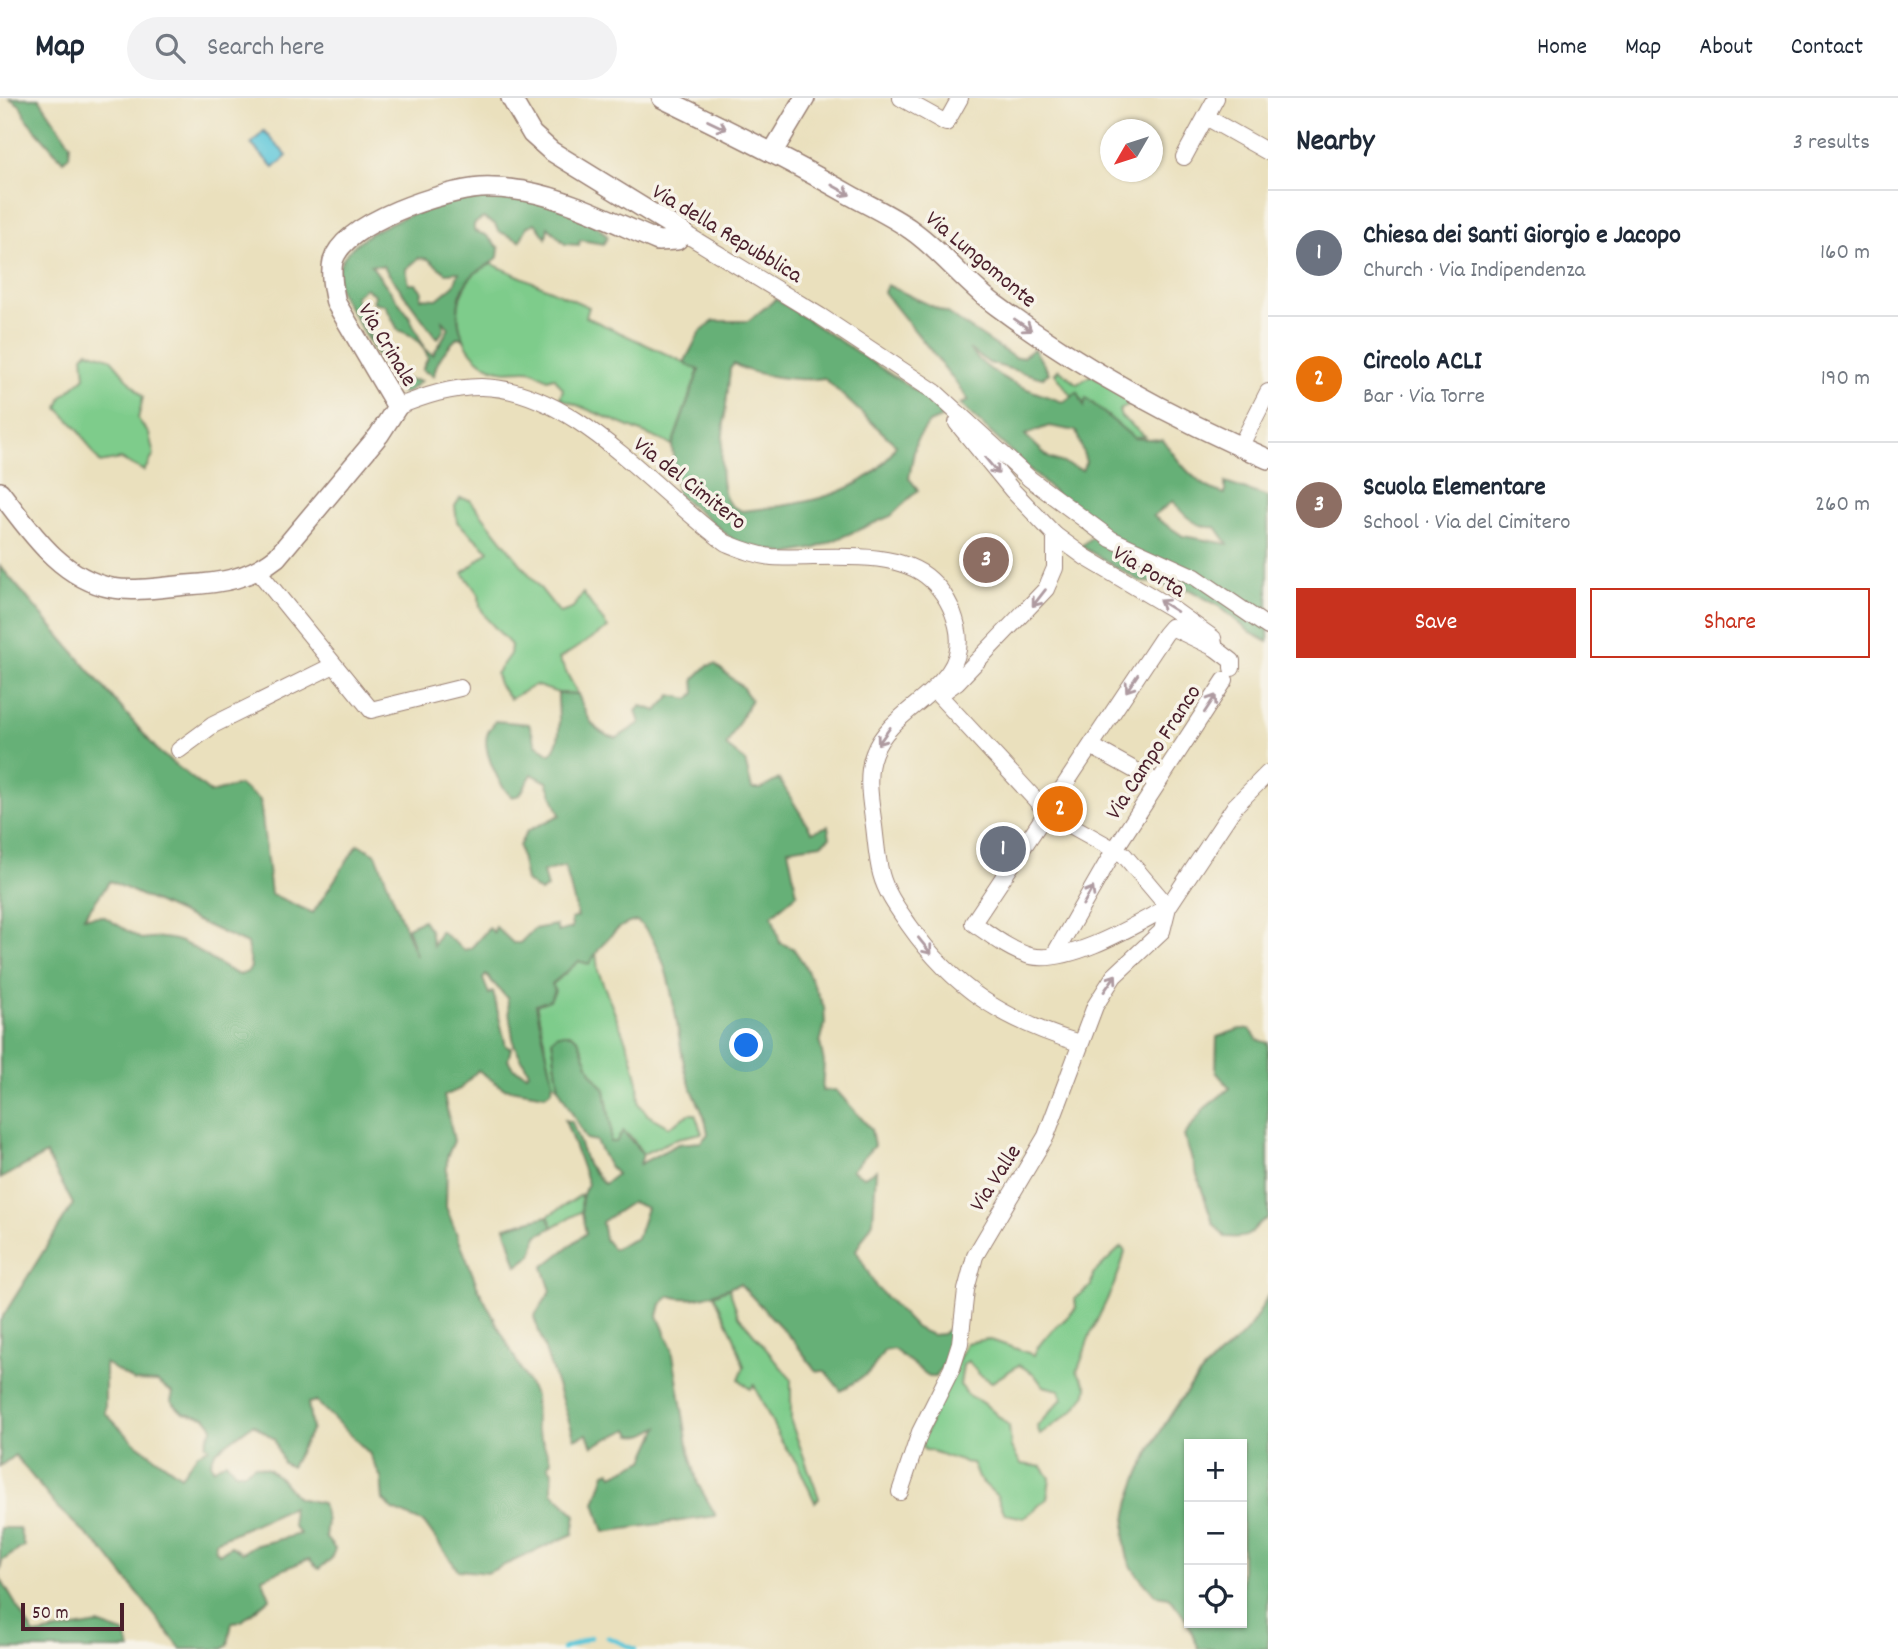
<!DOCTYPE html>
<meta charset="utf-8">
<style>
body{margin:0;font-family:Dekko,sans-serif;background:#f2f2f3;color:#1f2937}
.controls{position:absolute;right:21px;bottom:21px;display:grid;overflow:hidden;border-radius:0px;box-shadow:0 2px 5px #0004}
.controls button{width:63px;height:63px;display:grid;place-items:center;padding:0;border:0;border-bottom:2px solid #e0e1e3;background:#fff;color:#1f2937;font:35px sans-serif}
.compass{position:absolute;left:1100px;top:21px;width:63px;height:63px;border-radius:50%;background:#fff;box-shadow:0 2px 5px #0004;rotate:231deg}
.scale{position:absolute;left:21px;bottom:18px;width:103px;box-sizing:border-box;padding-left:7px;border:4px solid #4a1f2b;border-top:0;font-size:19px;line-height:24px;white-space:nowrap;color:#4a1f2b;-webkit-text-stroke:5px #f7f3e8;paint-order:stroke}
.you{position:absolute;left:747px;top:948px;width:24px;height:24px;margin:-18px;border:5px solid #fff;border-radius:50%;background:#1a73e8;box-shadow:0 0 0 10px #1a73e833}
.badge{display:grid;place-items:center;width:46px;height:46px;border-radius:50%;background:#c8321e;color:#fff;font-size:23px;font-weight:700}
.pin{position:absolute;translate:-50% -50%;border:4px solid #fff;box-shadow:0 2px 7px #0006}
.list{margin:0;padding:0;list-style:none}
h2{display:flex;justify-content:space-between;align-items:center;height:91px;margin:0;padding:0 28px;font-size:30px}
h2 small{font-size:23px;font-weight:400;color:#747a83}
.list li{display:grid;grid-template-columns:46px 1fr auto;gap:21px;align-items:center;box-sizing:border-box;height:126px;padding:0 28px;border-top:2px solid #e0e1e3}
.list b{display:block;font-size:26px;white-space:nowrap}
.list p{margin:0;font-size:23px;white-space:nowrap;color:#747a83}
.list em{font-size:23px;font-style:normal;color:#747a83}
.actions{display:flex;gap:14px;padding:21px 28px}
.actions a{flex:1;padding:16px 0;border:2px solid #c8321e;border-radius:0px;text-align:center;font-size:24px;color:#c8321e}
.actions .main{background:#c8321e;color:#fff}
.icon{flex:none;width:38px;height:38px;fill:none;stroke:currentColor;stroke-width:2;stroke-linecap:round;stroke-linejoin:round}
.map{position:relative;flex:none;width:1268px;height:1551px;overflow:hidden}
header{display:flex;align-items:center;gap:42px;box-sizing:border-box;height:98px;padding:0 35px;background:#fff;border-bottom:2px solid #e0e1e3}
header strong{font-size:33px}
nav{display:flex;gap:38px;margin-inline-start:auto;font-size:24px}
.search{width:490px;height:63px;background:#f2f2f3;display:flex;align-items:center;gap:18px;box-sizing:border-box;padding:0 24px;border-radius:38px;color:#747a83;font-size:26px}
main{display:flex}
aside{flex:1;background:#fff}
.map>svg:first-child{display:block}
</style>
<header>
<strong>Map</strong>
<div class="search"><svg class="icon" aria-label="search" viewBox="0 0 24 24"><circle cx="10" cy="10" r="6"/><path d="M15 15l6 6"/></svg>Search here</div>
<nav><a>Home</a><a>Map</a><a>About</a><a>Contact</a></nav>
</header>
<main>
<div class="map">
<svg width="1268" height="1551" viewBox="0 0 1268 1551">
<rect width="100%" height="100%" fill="#f7f3e8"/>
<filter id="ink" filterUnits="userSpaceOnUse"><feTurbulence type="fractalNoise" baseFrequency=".0143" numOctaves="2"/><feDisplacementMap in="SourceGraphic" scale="14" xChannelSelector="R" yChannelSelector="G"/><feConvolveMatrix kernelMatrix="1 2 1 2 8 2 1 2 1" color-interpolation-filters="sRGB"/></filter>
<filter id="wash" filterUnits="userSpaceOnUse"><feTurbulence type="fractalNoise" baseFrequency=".00686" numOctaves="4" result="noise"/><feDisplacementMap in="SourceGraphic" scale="28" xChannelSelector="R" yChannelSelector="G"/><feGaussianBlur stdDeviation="1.57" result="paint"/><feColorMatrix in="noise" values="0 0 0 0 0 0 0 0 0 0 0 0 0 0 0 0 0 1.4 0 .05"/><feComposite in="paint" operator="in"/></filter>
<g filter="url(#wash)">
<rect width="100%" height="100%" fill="#eae0bd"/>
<g fill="#7ecc8b" stroke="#64765b" stroke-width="2">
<path d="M492,166l97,43 -3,10 113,52 -27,76 -112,-47 3,-9 -9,-12 -6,2c-5,-2 -10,-6 -15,-8 -10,-4 -27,5 -47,-6 -30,-18 -38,-64 -13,-90 5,-5 13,-8 19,-11z"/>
<path d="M88,253l22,7 33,39 -5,22 11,15 5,21 -10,16 -23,-12 -21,4 -22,-34 -20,-21 4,-11 23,-20 -2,-21z"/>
<path d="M1059,271l18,15 15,-9 43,25 -16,11 2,6 24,19 -11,2 -47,-39 -2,9 -8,-16 -6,4 -16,-23z"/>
<path d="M460,400l10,2 90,113 12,-4 11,-16 25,35 -49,31 19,35 -20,-1 -23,-8 -25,14 -11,-15 -3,-10 14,-20 1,-9 -24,-26 -7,-12 -1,-12 -16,-22 26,-22 -32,-29 -2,-16z"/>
<path d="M596,854l2,19 33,83 7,28 1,22 9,11 21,12 20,-13h6l7,19 -24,5 -35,16 -12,-17 -8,-5 -7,10h-6l1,-15 -6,-37 -14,-18 -13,-33h-26l7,50 -6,-8 -17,-77 13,-4 5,-9 -2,-6 27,-24 10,3z"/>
<path d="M581,1097l1,16 -29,16 -5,-11z"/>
<path d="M1121,1149l4,4c-6,28 -20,52 -32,78 -7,13 -9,28 -16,42l10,16 -1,7 -12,16 -34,25 -3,-9 25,-27 -2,-9 -17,-4 -9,-12 -15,-9 -27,17 -13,-8 -11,-13 -5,4 -3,20 9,11 16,8 24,22 2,21 10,17 21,3 8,11 -3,21 -23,19 -19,-4 -8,-18 -19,-18 -6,-15c-18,-1 -30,-11 -47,-13l-5,-5 46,-102 22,-4 46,16c8,-20 28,-30 42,-47l-1,-10 16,-12 2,-12z"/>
<path d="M729,1190l9,27 53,64v43l28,76 -4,4 -17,-37 -17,-24 -27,-56 -4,4 -11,-10 5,-12 -11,-33 -19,-39z"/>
</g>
<g fill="#66b077" stroke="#586851" stroke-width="2" fill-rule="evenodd">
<path d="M9,0h30l31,46 -1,12 -6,5 -36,-41 -7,-15z"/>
<path d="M482,97c42,3 98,9 126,42l-5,7 -23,-4 -1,5 -14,-1 -17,-17 -2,11 -11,-15 -8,4 -7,14 -22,-10 -3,-7 -12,-6 -9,6v7l12,4 13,13 -1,9c-7,8 -16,11 -24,17 -18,16 -20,44 -10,65l-6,-2c-11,10 -23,25 -24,39l-12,-6 6,-12c-4,-15 -15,-23 -30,-28l-13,-25 -12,-3 2,-7 -10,-7 -10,8c8,28 23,59 41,82l25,3 -16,13 -8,-5c-14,-23 -28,-47 -41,-70 -5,-9 -14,-19 -17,-29 -18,-58 103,-87 143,-95zM419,160l9,1 18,14 13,-1 -5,13 -17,14 -16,-1 1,-7 -6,-7h-7l-3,-15zM371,167l12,1 52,70 3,2 6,-8 -1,-9 6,7 -16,27 -8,-6 -16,-33z"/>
<path d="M887,187l60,28 68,45 8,-1 11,-8 15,24 -7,5 -53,-15 -20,-14c23,30 60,41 94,53l15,-10 6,14 2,-8 48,40 29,2c16,22 34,48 62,54v-11l43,14v145l-17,-9 -32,-27 -31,-17 -13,1 -16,-7 -18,-1 -60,-36 12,-10 -38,-43 -95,-89 9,-3c-26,-38 -57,-72 -85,-109zM1049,328l27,5 10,31 -4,8 -33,-12 -24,-23zM1173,403c10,14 25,28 43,26l12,17 -45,-8 -30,-20z"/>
<path d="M776,201l149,98 18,20 -14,6 -13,18 -7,37 9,12 -27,26 -75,32 -29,6 -51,-12 -59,-48 -5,-48 27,-76 -15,-7 16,-31 14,-11h34zM734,266c19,12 67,18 90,14l72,67c-26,52 -101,60 -154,66 -5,-3 -11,-4 -14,-9 -15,-24 0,-102 2,-133z"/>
<path d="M0,468l159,186 52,41 28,-8 21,15 11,94 42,19 45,-69 18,10 40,102 -9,-29 16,-7 7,10 3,16 7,-15 24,19 7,-2 18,-20 5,5 1,-7 18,17h7l14,-14 22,-4 2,7 14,-4 -1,-9 7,-2 -13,-51 -22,6 4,16 -7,4 -14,-11 -7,-35 8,-15 33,-16 -13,-33 -15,-8 -12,21 -8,2c-12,-10 -30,-46 -25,-62 1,-4 6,-10 8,-14l34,3 7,20 14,10c15,-14 7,-42 8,-61l20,1c8,21 15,41 39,44l23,-15 -4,-12 5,-5 16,5 14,-16 18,4 6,-6 -1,-14 13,-13 8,-2 27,23 9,13 -25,46 19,15 7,28h9l18,-10 33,53 16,-6 2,11 -9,7 -33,5 9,45 -25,21 8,28 13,5 11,16 20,43 1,17 -5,19 4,19 -2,29 14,-1 35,39 3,17 -22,24 12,7 12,-7 -3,52 -17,28 20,37 40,41 16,7 10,-1 10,-8c3,20 -6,35 -16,51h-6l-37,-28 -9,2 -14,21 -29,19 -16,-20h-9l-23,-31 -53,-56c-26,8 -42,20 -70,12l-9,8 -3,12 14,32 17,103 9,33 18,32 -112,16 -9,-29 10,-30 5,-2 3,4 31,-15 15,-33c-10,5 -14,10 -27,8l-3,-6 -37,17 -5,-12 -12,5 -41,-122 17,-26 -8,-24 43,-34c-4,-19 -9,-32 2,-49l-23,-64 7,2 15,42 17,20 13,-10 -9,-9 -12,-24 -10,-2 -27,-50 -7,-50 6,-5h13l7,5 13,33 14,18 6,37 -1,15h6l7,-11 20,23 -3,10 38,-20 23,-2 7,-8c-2,-22 -17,-41 -22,-61 -11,-43 -12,-122 -49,-152 -21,2 -37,26 -48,43l-10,-3 -27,23 3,7 -5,9 -14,5 17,76 -1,9 -7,5 -42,-7 -25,-18 -18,19 -16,7 10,45 -7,16 -1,50 33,83 56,106 1,31 15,34 -3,5 4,5v21l24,23 -3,19 -86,39 -29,-3 -34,-47 -31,-13 -10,-10 -2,-22 -12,-25 -53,-52 -8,2 4,26 -21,38 -8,-4 -9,-24 -21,-15 -38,28 -4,11 2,6 13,-8 9,11h10l10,-7 13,4 14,11 15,18 25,5 5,18 -2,16 10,12 -4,10 -12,10 -10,-10 -47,19 8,20 -28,23 -10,1 -4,23 -5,4h-42l-75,-96 -49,-46 -42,-52 -15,11v-145l73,-117 -27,-50 -46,25zM110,783l137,63 4,23 -3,5 -9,3c-41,-18 -49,-43 -98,-36l-38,-23 -19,1zM486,877l21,23 7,47 15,27 -3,2 -13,-6 -5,-8 3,-12 -5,-2 -13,-54 -4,2 -6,-15zM632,1104l15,6 -10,30 -24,11 -8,-10 -3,-17zM105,1265l29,18 23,1 16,11 -2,8 12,12 22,4 8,10 -8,17 4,4 -11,5 -17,23 -47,-34 -29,-29zM292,1409l1,19 7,8 -47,12 -11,7 -11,-7 -12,8 -4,-4 1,-9z"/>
<path d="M1240,931h10l8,11 10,3v175c-22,11 -9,22 -43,19l-12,-14 -29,-87 21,-28 25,-20 -14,-16 1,-35z"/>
<path d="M548,1118l5,11 -16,9 -5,19 -15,11 -12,-39z"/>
<path d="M1268,1197v354h-69l-13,-30 -17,-22 -14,-2c-8,-10 -22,-22 -26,-34 -20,-53 37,-146 70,-185 13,-16 28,-26 43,-40 11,-11 19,-27 26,-41zM1189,1346h53v179h-53z"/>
<path d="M0,1430h19l5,18 -22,15 -2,10z"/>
<path d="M0,1480l34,57 64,-11 26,9 7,16h-131z"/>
</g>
<path fill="#5fc8da" stroke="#547482" stroke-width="2" d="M264,33l23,25 -13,12 -23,-24z"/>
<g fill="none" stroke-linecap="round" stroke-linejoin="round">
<g stroke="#5fc8da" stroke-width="4.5">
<path d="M607,1539l28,12"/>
<path d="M563,1551l28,-12"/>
</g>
</g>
</g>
<g filter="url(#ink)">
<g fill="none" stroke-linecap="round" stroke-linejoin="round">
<g stroke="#9a8074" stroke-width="18">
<g id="minor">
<path d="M901,0l45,25 14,-25"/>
<path d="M1206,19l62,35"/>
<path d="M1184,59l32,-59"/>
<path d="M684,135l136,83 115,76 95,87 81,60 84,38 73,50"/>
<path d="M397,309c27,-11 54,-20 84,-20 93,1 174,105 245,156 15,6 29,12 46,14 47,3 123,-11 159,23 13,12 22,29 26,46 15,62 -65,78 -83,127 -9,22 -3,51 0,73 2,16 3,33 7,48 5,19 17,35 28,51 45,64 95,95 170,118"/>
<path d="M957,325l55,67 43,45 30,22 86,51 42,30 2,10 17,13v7"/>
<path d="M1240,349l28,-55"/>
<path d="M259,474l112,138 89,-22"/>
<path d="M934,592l113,122 77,43 44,52"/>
<path d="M936,592h10l11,-8 89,-93 9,-21v-33"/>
<path d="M1091,648l67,37"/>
<path d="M179,652l34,-25 121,-60"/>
<path d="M1168,809c-33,18 -99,58 -138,49 -21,-6 -39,-21 -57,-33l192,-289 6,-7 44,21"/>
<path d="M1054,857l61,-106 110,-169"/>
<path d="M900,1394l20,-60 32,-64 8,-25 6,-53 9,-34 71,-120 49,-130 19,-30 48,-45 6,-24 67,-101 33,-33"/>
</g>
</g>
<g stroke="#9a8074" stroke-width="22">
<g id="tertiary">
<path d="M662,0c64,31 127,62 188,97 20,11 42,21 60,34 32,22 55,54 87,77 82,61 177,112 271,153"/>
<path d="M772,55l33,-55"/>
<path d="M0,394c30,39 60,86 112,96 24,4 51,-1 75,-3 35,-2 62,-6 90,-28l102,-122 18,-28 -61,-104c-3,-14 -6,-29 -3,-42 11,-39 112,-71 148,-73 14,-1 29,1 43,3 46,8 91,32 134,50l19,-1 7,-7 -133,-82 -19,-17 -21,-36"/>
</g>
</g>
<use href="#minor" stroke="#fff" stroke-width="16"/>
<use href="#tertiary" stroke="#fff" stroke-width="19"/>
</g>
<defs><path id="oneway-shaft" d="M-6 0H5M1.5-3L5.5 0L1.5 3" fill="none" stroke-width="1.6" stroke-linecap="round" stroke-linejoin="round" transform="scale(1.75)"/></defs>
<g stroke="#ae9aa0">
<use href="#oneway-shaft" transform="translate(717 27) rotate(26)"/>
<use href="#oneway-shaft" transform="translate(841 92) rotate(29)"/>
<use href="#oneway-shaft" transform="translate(1023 227) rotate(35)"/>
<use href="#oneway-shaft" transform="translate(992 368) rotate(50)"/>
<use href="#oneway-shaft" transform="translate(1039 500) rotate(128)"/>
<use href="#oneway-shaft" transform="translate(1168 508) rotate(-148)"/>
<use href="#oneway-shaft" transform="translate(1132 585) rotate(124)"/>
<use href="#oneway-shaft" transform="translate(1210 606) rotate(-57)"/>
<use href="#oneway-shaft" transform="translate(884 638) rotate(126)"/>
<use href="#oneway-shaft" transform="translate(1088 798) rotate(-60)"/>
<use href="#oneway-shaft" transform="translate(925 848) rotate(51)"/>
<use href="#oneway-shaft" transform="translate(1110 885) rotate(-55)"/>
</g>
</g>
<g text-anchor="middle" stroke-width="7" stroke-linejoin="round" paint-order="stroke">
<g font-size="23" fill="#4a1f2b" stroke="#f7f3e8">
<text transform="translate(728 134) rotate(31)" y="8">Via della Repubblica</text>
<text transform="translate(982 160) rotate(40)" y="8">Via Lungomonte</text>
<text transform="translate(389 246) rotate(59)" y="8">Via Crinale</text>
<text transform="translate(691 384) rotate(38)" y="8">Via del Cimitero</text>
<text transform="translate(1150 472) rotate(31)" y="8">Via Porta</text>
<text transform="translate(1152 653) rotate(-57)" y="8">Via Campo Franco</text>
<text transform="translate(994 1079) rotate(-57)" y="8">Via Valle</text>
</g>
</g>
</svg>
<div class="controls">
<button>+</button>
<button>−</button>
<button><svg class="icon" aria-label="locate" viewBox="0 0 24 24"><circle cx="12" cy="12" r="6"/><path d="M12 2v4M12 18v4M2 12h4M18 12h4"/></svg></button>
</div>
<svg class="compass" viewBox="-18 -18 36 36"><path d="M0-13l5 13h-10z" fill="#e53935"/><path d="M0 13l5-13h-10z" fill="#747a83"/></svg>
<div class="scale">50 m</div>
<div class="you"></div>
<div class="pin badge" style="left:1003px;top:751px;background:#6b7280">1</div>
<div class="pin badge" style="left:1060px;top:711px;background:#e8710a">2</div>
<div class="pin badge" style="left:986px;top:462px;background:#8d6e63">3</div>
</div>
<aside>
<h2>Nearby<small>3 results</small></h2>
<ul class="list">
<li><span class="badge" style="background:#6b7280">1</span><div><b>Chiesa dei Santi Giorgio e Jacopo</b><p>Church · Via Indipendenza</p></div><em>160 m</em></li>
<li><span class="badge" style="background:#e8710a">2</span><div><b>Circolo ACLI</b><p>Bar · Via Torre</p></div><em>190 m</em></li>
<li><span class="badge" style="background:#8d6e63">3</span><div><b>Scuola Elementare</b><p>School · Via del Cimitero</p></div><em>260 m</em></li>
</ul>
<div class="actions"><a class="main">Save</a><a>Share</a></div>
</aside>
</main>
